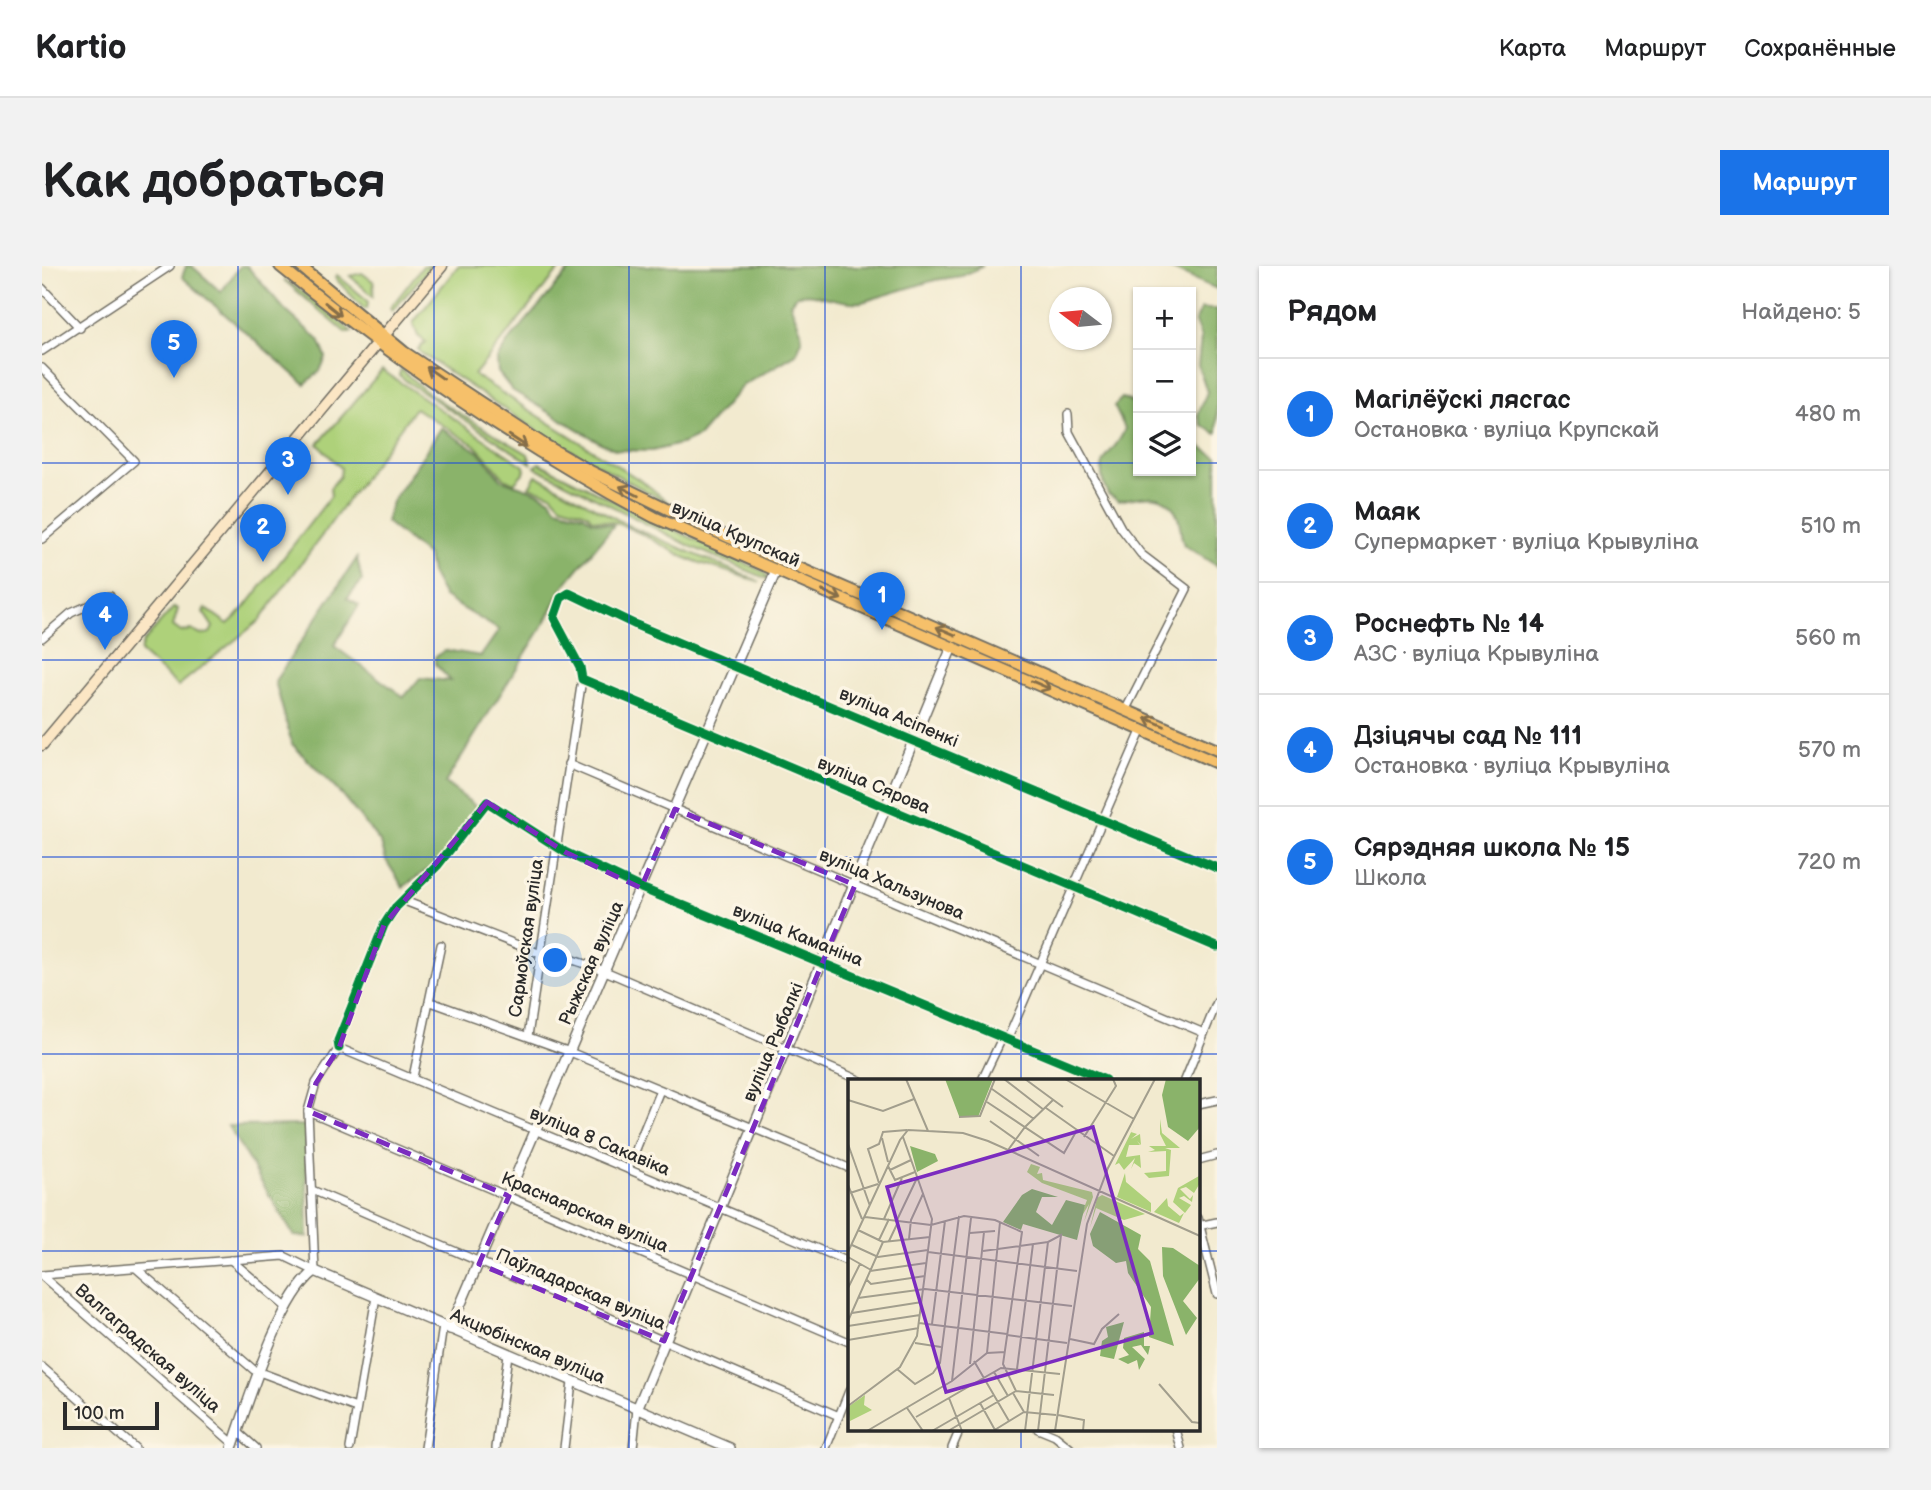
<!DOCTYPE html>
<html lang="ru">
<meta charset="utf-8">
<style>
body{margin:0;font-family:"Balsamiq Sans",sans-serif;background:#f2f2f2;color:#202124}
.controls{position:absolute;right:21px;top:21px;display:grid;overflow:hidden;border-radius:0px;box-shadow:0 2px 5px #0004}
.controls button{width:63px;height:63px;display:grid;place-items:center;padding:0;border:0;border-bottom:2px solid #e0e0e0;background:#fff;color:#202124;font:35px sans-serif}
.compass{position:absolute;left:1007px;top:21px;width:63px;height:63px;border-radius:50%;background:#fff;box-shadow:0 2px 5px #0004;rotate:286deg}
.scale{position:absolute;left:21px;bottom:18px;width:96px;box-sizing:border-box;padding-left:7px;border:4px solid #2b2b2b;border-top:0;font-size:19px;line-height:24px;white-space:nowrap;color:#2b2b2b;-webkit-text-stroke:5px #fcf5e5;paint-order:stroke}
.you{position:absolute;left:514px;top:695px;width:24px;height:24px;margin:-18px;border:5px solid #fff;border-radius:50%;background:#1a73e8;box-shadow:0 0 0 10px #1a73e833}
.badge{display:grid;place-items:center;width:46px;height:46px;border-radius:50%;background:#1a73e8;color:#fff;font-size:23px;font-weight:700}
.pin{position:absolute;translate:-50% -58px;filter:drop-shadow(0 2px 4px #0008)}
.pin::after{content:'';position:absolute;top:37px;width:24px;height:21px;background:inherit;clip-path:polygon(0 0,100% 0,50% 100%)}
.list{margin:0;padding:0;list-style:none}
h2{display:flex;justify-content:space-between;align-items:center;height:91px;margin:0;padding:0 28px;font-size:30px}
h2 small{font-size:23px;font-weight:400;color:#757577}
.list li{display:grid;grid-template-columns:46px 1fr auto;gap:21px;align-items:center;box-sizing:border-box;height:112px;padding:0 28px;border-top:2px solid #e0e0e0}
.list b{display:block;font-size:26px;white-space:nowrap}
.list p{margin:0;font-size:23px;white-space:nowrap;color:#757577}
.list em{font-size:23px;font-style:normal;color:#757577}
.icon{flex:none;width:38px;height:38px;fill:none;stroke:currentColor;stroke-width:2;stroke-linecap:round;stroke-linejoin:round}
.map{position:relative;flex:none;width:1175px;height:1182px;overflow:hidden;border-radius:0px}
header{display:flex;align-items:center;gap:42px;box-sizing:border-box;height:98px;padding:0 35px;background:#fff;border-bottom:2px solid #e0e0e0}
header strong{font-size:33px}
nav{display:flex;gap:38px;margin-inline-start:auto;font-size:24px}
.intro{display:flex;align-items:center;justify-content:space-between;box-sizing:border-box;height:168px;padding:0 42px}
h1{margin:0;font-size:49px}
.button{padding:18px 32px;border-radius:0px;background:#1a73e8;color:#fff;font-size:24px;font-weight:700}
main{display:flex;gap:42px;padding:0 42px}
aside{flex:1;background:#fff;border-radius:0px;box-shadow:0 2px 5px #0004}
.map>svg:first-child{display:block}
</style>
<header>
<strong>Kartio</strong>
<nav><a>Карта</a><a>Маршрут</a><a>Сохранённые</a></nav>
</header>
<div class="intro"><h1>Как добраться</h1><a class="button">Маршрут</a></div>
<main>
<div class="map">
<svg width="1175" height="1182" viewBox="0 0 1175 1182">
<rect width="100%" height="100%" fill="#fcf5e5"/>
<filter id="ink" filterUnits="userSpaceOnUse"><feTurbulence type="fractalNoise" baseFrequency=".0143" numOctaves="2"/><feDisplacementMap in="SourceGraphic" scale="14" xChannelSelector="R" yChannelSelector="G"/><feConvolveMatrix kernelMatrix="1 2 1 2 8 2 1 2 1" color-interpolation-filters="sRGB"/></filter>
<filter id="wash" filterUnits="userSpaceOnUse"><feTurbulence type="fractalNoise" baseFrequency=".00686" numOctaves="4" result="noise"/><feDisplacementMap in="SourceGraphic" scale="28" xChannelSelector="R" yChannelSelector="G"/><feGaussianBlur stdDeviation="1.57" result="paint"/><feColorMatrix in="noise" values="0 0 0 0 0 0 0 0 0 0 0 0 0 0 0 0 0 1.4 0 .05"/><feComposite in="paint" operator="in"/></filter>
<g filter="url(#wash)">
<rect width="100%" height="100%" fill="#f2eacf"/>
<g fill="#aed17a" stroke="#6c7e52" stroke-width="2">
<path d="M381,0h8l-39,45 -2,-3z"/>
<path d="M416,0h104l-88,109 172,109 26,21 -126,-68 -125,-84 -3,-4 8,-7 -8,-6 -5,-13z"/>
<path d="M320,7l12,9 -1,14 -23,-20z"/>
<path d="M295,9l31,26 -1,8h-3l-29,-31z"/>
<path d="M242,14l16,9 52,43h-7z"/>
<path d="M359,103l22,20 31,21 74,44 3,9 -122,-80 -10,-8z"/>
<path d="M340,104l142,96 1,5 -11,12 -10,-5 -28,-32 -61,-38 -155,212 -82,66 -38,-34 3,-10 31,-35 4,2 -5,17 8,6 10,-2 10,5 9,-2 3,-6 -10,-15 2,-4 23,16 15,-14 88,-114 -1,-8 10,-12 1,-8 -23,-24z"/>
<path d="M497,197l83,42 142,67 6,8 -78,-33 -157,-80z"/>
<path d="M494,209l95,52 129,55 -72,-23 -46,-25 -25,-11 -25,-4 -5,-6 -26,-8 -10,-11 -22,-7z"/>
</g>
<g fill="#8ab36a" stroke="#5a6f4a" stroke-width="2">
<path d="M144,0h6l29,26 19,-26h7l38,44 34,30 7,17 -6,14 -15,13 -123,-107z"/>
<path d="M531,0h410l-21,10 -27,4 -73,22c-22,3 -43,-11 -65,-7l-7,8 11,28 1,9 -6,14 -54,32 -43,50 -15,7 -32,8 -35,-1 -16,-7 -89,-53 -14,-18 -1,-13 11,-17z"/>
<path d="M1122,0h53v23z"/>
<path d="M1159,43h16v125l-15,-9 -4,-10 9,-23 -9,-27 3,-27 -6,-16z"/>
<path d="M1080,132l16,7v66h53v-30l26,16v109l-33,-21c-4,-9 -3,-19 -6,-28 -10,-28 -37,-21 -59,-16l-11,-7c-19,-39 10,-40 17,-66l-11,-22z"/>
<path d="M399,162l38,24 23,28 37,13 11,6 7,9 27,7 8,6 22,4 -51,62 -17,34 -101,162 32,24 -34,52 -40,28 -17,-27 -5,-17 -39,-48 -50,-51 -17,-63 82,-123 5,23 -15,17 12,7 -25,41 70,51 16,-19 31,3 -16,-17v-7l10,-7 36,6 18,-26 -55,-33 -13,-24 -3,-17 -42,-34 6,-20z"/>
<path d="M264,859l2,112 -14,-1 -66,-110z"/>
</g>
</g>
<g filter="url(#ink)">
<g fill="none" stroke-linecap="round" stroke-linejoin="round">
<g stroke="#716e64" stroke-width="10">
<g id="minor">
<path d="M0,22l38,40"/>
<path d="M0,85l128,-85"/>
<path d="M0,102l92,93 -92,78"/>
<path d="M1026,148l1,18 52,96 20,26 46,35 -61,120"/>
<path d="M0,372l29,-25 39,-17"/>
<path d="M526,498l636,269"/>
<path d="M1175,602l-581,-243 -67,-32 -8,5 -7,20 26,49 2,12 635,268"/>
<path d="M360,634l139,54 9,-2 55,19 254,109"/>
<path d="M389,736l139,50 279,116"/>
<path d="M486,770l54,-357"/>
<path d="M966,772l134,-309"/>
<path d="M297,782l-1,-7 46,-116 11,-17 43,-43 49,-63 78,50 76,36 464,192"/>
<path d="M297,782l510,214"/>
<path d="M371,811l28,-132"/>
<path d="M940,814l21,-44"/>
<path d="M1143,814l32,-78"/>
<path d="M1156,838l19,-4"/>
<path d="M266,845l541,231"/>
<path d="M1156,894l19,-5"/>
<path d="M586,903l32,-79"/>
<path d="M270,924l527,226"/>
<path d="M1156,952l19,76"/>
<path d="M1156,960l19,-4"/>
<path d="M189,994l55,47"/>
<path d="M95,1003l117,101 102,38"/>
<path d="M273,1005l-7,-160 8,-28 23,-35"/>
<path d="M0,1009l242,-19 31,15"/>
<path d="M0,1010l192,168"/>
<path d="M0,1101l93,81"/>
<path d="M996,1163l17,7 15,12"/>
<path d="M1134,1163l5,19"/>
<path d="M196,1166l18,16"/>
<path d="M308,1182l26,-151"/>
<path d="M383,1182l18,-122"/>
<path d="M454,1182l12,-94"/>
<path d="M522,1182l8,-66"/>
<path d="M591,1182l4,-39"/>
<path d="M784,1182l23,-57"/>
<path d="M910,1182l8,-19"/>
</g>
</g>
<g stroke="#716e64" stroke-width="12">
<g id="tertiary">
<path d="M408,1063l326,-758"/>
<path d="M595,1143l315,-762"/>
<path d="M190,1182c16,-45 47,-150 83,-177l415,177"/>
</g>
</g>
<g stroke="#716e64" stroke-width="13">
<path id="secondary" d="M0,479l400,-479"/>
</g>
<g stroke="#716e64" stroke-width="14">
<g id="primary">
<path d="M238,0c118,96 239,180 374,251l563,246"/>
<path d="M258,0l104,86 141,93 47,27 113,55 512,223"/>
</g>
</g>
<use href="#minor" stroke="#fff" stroke-width="7"/>
<use href="#tertiary" stroke="#fff" stroke-width="9"/>
<use href="#secondary" stroke="#fbe6c4" stroke-width="10"/>
<use href="#primary" stroke="#f6c06b" stroke-width="10"/>
<g stroke="#fcf5e5" stroke-width="13">
<g id="cycleway">
<path d="M1175,602l-581,-243 -67,-32 -8,5 -7,20 26,49 2,12 635,268"/>
<path d="M297,782l-1,-7 46,-116 11,-17 43,-43 49,-63 78,50 76,36 464,192"/>
</g>
</g>
<use href="#cycleway" stroke="#00873e" stroke-width="9"/>
</g>
<defs><path id="oneway-shaft" d="M-6 0H5M1.5-3L5.5 0L1.5 3" fill="none" stroke-width="1.6" stroke-linecap="round" stroke-linejoin="round" transform="scale(1.75)"/></defs>
<g stroke="#866e48">
<use href="#oneway-shaft" transform="translate(291 43) rotate(39)"/>
<use href="#oneway-shaft" transform="translate(393 107) rotate(-145)"/>
<use href="#oneway-shaft" transform="translate(476 175) rotate(33)"/>
<use href="#oneway-shaft" transform="translate(587 225) rotate(-153)"/>
<use href="#oneway-shaft" transform="translate(790 329) rotate(24)"/>
<use href="#oneway-shaft" transform="translate(904 365) rotate(-157)"/>
<use href="#oneway-shaft" transform="translate(999 419) rotate(23)"/>
<use href="#oneway-shaft" transform="translate(1113 456) rotate(-156)"/>
</g>
</g>
<path fill="none" stroke="#7b2cbf" stroke-width="5" stroke-dasharray="14 9" stroke-linejoin="round" d="M445,536l78,50 76,36 34,-79 180,76 -191,456 -185,-77 30,-68 -201,-85 8,-28 23,-35 45,-123z"/>
<path fill="none" stroke="#1d4ed8" stroke-width="2" stroke-opacity="0.55" d="M196,0v1182M392,0v1182M587,0v1182M783,0v1182M979,0v814M0,197h1096M1149,197h26M0,394h1175M0,591h1175M0,788h1175M0,985h807M1156,985h19M979,1163v19"/>
<g text-anchor="middle" stroke-width="7" stroke-linejoin="round" paint-order="stroke">
<g font-size="18" fill="#2b2b2b" stroke="#fcf5e5">
<text transform="translate(694 268) rotate(24)" y="6">вуліца Крупскай</text>
<text transform="translate(857 451) rotate(23)" y="6">вуліца Асіпенкі</text>
<text transform="translate(832 519) rotate(23)" y="6">вуліца Сярова</text>
<text transform="translate(850 618) rotate(23)" y="6">вуліца Хальзунова</text>
<text transform="translate(756 669) rotate(22)" y="6">вуліца Каманіна</text>
<text transform="translate(484 672) rotate(-82)" y="6">Сармоўская вуліца</text>
<text transform="translate(549 697) rotate(-66)" y="6">Рыжская вуліца</text>
<text transform="translate(731 776) rotate(-67)" y="6">вуліца Рыбалкі</text>
<text transform="translate(558 875) rotate(23)" y="6">вуліца 8 Сакавіка</text>
<text transform="translate(543 946) rotate(23)" y="6">Краснаярская вуліца</text>
<text transform="translate(539 1023) rotate(23)" y="6">Паўладарская вуліца</text>
<text transform="translate(486 1080) rotate(23)" y="6">Акцюбінская вуліца</text>
<text transform="translate(106 1082) rotate(41)" y="6">Валгаградская вуліца</text>
</g>
</g>
<g transform="translate(806 813)">
<rect width="352" height="352" fill="#f2eacf"/>
<path d="M312,40l2,14 18,15h-15l6,2 -2,26 -20,2 -5,-5 22,-2v-20l-18,1 7,-2 -6,-4h17l-6,-12zM287,45l-4,8 6,2 -6,5 9,-5 1,11 -4,-4 3,4h-11l-3,12 14,-2 1,13 -7,-5 -3,6 4,-11 -11,12 -5,-7 -4,2zM183,85l9,3 -3,7 5,-1 1,7 49,12 1,5 -9,25 5,-18 -10,17 8,-21 -45,-17 -15,-11zM277,94l1,9 25,21v9l-34,-15zM351,97l1,7 -6,10 -8,-6 -6,2 10,10 3,-4 -1,7 -8,-6 -5,2 12,7 -6,8 -12,-11 5,-14zM254,116l43,19 -21,6 -28,-12 -6,20 7,-30zM319,119l1,8 12,10 4,-3 -5,10 -25,-11zM17,316l-1,10 8,5 -22,11 -2,-14z" fill="#aed17a"/>
<path d="M97,0h48l-15,38 -19,-1zM318,0h34v48l-12,14 -20,-14 -6,-32zM62,67l25,8 3,7 -21,11zM184,110l26,8h-16l-6,15 16,13 14,-25 19,5 -8,35 -54,-16 -2,6 -18,-8 19,-27zM252,133l41,23 -3,14 12,12 24,85 -25,-9 2,-30 -23,-34 -2,-12 -10,2 -23,-17 -3,-12zM314,168l11,1 27,18v12l-17,23 14,17 -11,17 -23,-59zM276,243l-10,37 -14,-3 2,-15 6,-4 -2,-10zM296,253v14h6l-2,9 -7,-10 -9,2 13,12 -6,11 -2,-10 -9,4 -10,-5 11,-4 -6,-7 1,-10z" fill="#8ab36a"/>
<path fill="none" stroke="#a29e8d" stroke-width="2" d="M58,0l22,52 35,2 25,8 212,95M156,0l40,31M177,0l38,28M217,0l69,40M144,10l42,30M0,21l35,11 31,-12M139,23l77,51 13,-23M198,29l68,48M111,38l21,-1 15,-37M142,42l49,35M236,58l32,-51 -3,-7M34,59l6,24M0,65l22,62M160,71l17,-23 28,-27M40,87l7,14 20,-8M42,91l21,-10M31,104l-11,-34 11,-5 4,-12 24,-2M0,106l14,34M2,114l28,-9M17,138l66,8M36,140l18,-41M49,141l20,-42M83,146l33,-9 31,4 27,12 -19,132 13,27M10,151l25,12M122,154l25,-2M61,160l2,-19 12,-26M31,161l10,-21M41,162l10,-21M35,163l47,-5M4,166l26,12 50,-7M135,172l65,-9M0,173l52,-112 8,-10 20,1M80,173l149,19M0,178l23,13M22,192l56,-8M19,201l4,4 54,-8M0,209l12,-24M10,219l67,-9 147,17M4,234l70,-11M0,242l35,-79M71,244l88,11M84,245l13,-103M0,247l72,-11M159,256l60,8M222,260l24,5 8,-15 17,-15M0,261l71,-12M67,264l26,4M139,274l13,-131M126,282l35,60M122,285l14,-132M49,290l18,15 18,-11 7,-10 19,-147M169,290l16,-125M146,293l14,24M104,302l19,-163M311,305l33,38 8,1M165,314l11,19M101,319l13,33M132,324l15,27M0,327l52,-39 17,-31 15,-117 -29,-82M59,329l16,23M210,336l26,5 -1,11M68,338l85,-49 59,6M19,352l85,-50 35,-28 18,-1M84,352l62,-36M100,352l68,-40 38,4M145,352l31,-19 32,3M177,352l23,-189 13,-7 -23,196M207,352l32,-207 21,-56 47,-89"/>
<path fill="#7b2cbf" fill-opacity="0.15" stroke="#7b2cbf" stroke-width="3.5" d="M245,48l59,206 -206,59 -59,-205z"/>
<rect width="352" height="352" fill="none" stroke="#2b2b2b" stroke-width="3.5"/>
</g>
</svg>
<div class="controls">
<button>+</button>
<button>−</button>
<button><svg class="icon" aria-label="layers" viewBox="0 0 24 24"><path d="M12 4l9 5-9 5-9-5zM3 14l9 5 9-5"/></svg></button>
</div>
<svg class="compass" viewBox="-18 -18 36 36"><path d="M0-13l5 13h-10z" fill="#e53935"/><path d="M0 13l5-13h-10z" fill="#757577"/></svg>
<div class="scale">100 m</div>
<div class="you"></div>
<div class="pin badge" style="left:840px;top:364px">1</div>
<div class="pin badge" style="left:221px;top:296px">2</div>
<div class="pin badge" style="left:246px;top:229px">3</div>
<div class="pin badge" style="left:63px;top:384px">4</div>
<div class="pin badge" style="left:132px;top:112px">5</div>
</div>
<aside>
<h2>Рядом<small>Найдено: 5</small></h2>
<ul class="list">
<li><span class="badge">1</span><div><b>Магілёўскі лясгас</b><p>Остановка · вуліца Крупскай</p></div><em>480 m</em></li>
<li><span class="badge">2</span><div><b>Маяк</b><p>Супермаркет · вуліца Крывуліна</p></div><em>510 m</em></li>
<li><span class="badge">3</span><div><b>Роснефть № 14</b><p>АЗС · вуліца Крывуліна</p></div><em>560 m</em></li>
<li><span class="badge">4</span><div><b>Дзіцячы сад № 111</b><p>Остановка · вуліца Крывуліна</p></div><em>570 m</em></li>
<li><span class="badge">5</span><div><b>Сярэдняя школа № 15</b><p>Школа</p></div><em>720 m</em></li>
</ul>
</aside>
</main>
